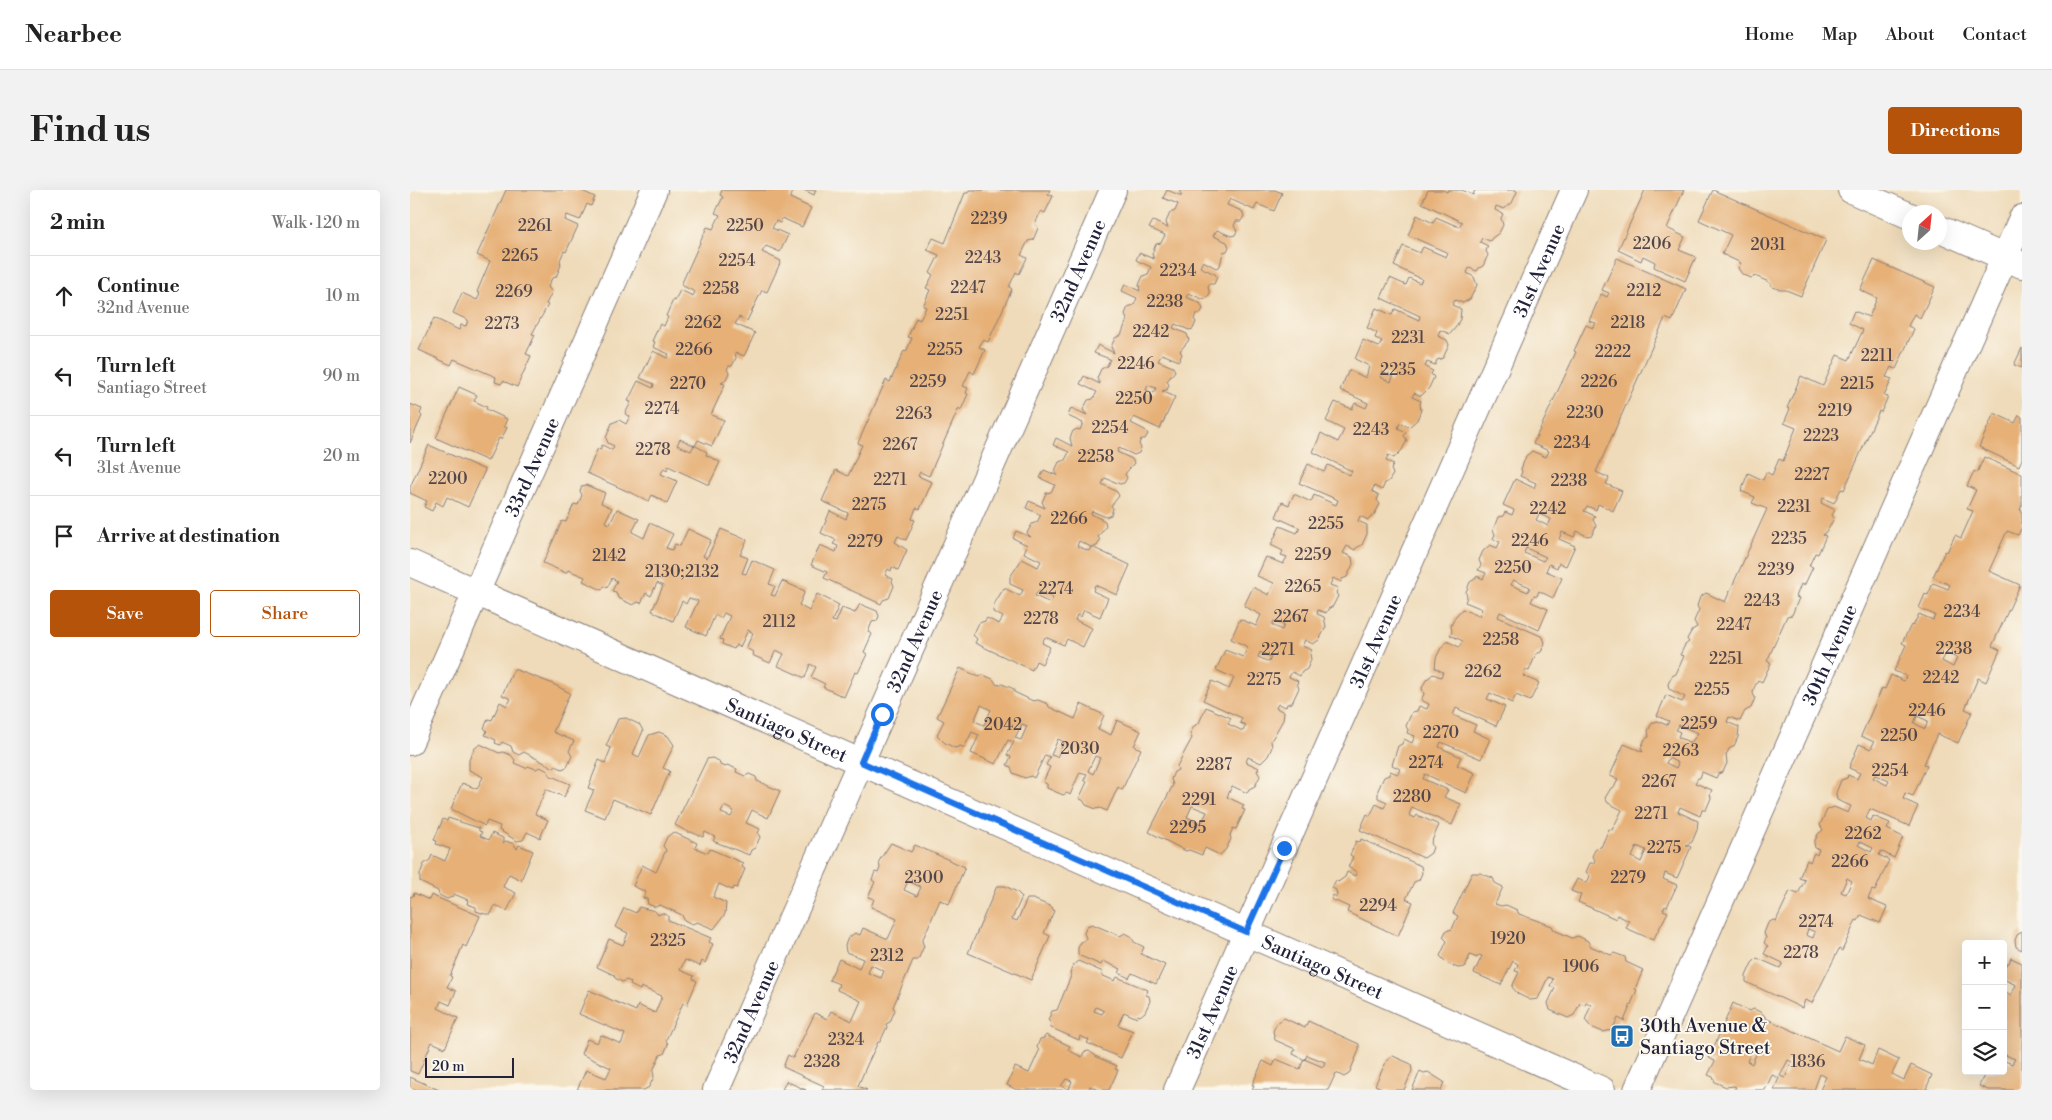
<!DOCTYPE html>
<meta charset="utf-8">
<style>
body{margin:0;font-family:"Libre Bodoni",serif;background:#f2f2f2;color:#222}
.controls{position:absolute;right:15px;bottom:15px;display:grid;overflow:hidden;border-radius:5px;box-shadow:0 5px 20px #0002}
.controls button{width:45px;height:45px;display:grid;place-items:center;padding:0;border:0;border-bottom:1px solid #e0e0e0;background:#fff;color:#222;font:25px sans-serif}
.compass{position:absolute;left:1492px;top:15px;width:45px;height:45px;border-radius:50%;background:#fff;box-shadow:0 5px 20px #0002;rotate:27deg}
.scale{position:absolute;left:15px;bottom:12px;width:89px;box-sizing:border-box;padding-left:5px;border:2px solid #22223b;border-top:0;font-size:14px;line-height:18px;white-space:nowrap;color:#22223b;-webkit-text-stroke:4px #fbf7ec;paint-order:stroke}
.stop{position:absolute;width:15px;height:15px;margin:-11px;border:4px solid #1a73e8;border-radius:50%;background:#fff}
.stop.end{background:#1a73e8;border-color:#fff;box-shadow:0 1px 5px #0008}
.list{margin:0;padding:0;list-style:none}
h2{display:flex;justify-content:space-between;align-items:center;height:65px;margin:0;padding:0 20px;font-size:21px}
h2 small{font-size:16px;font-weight:400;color:#767676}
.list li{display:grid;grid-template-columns:32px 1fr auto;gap:15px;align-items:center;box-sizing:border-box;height:80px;padding:0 20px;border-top:1px solid #e0e0e0}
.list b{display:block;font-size:19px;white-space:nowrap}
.list p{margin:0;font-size:16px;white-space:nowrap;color:#767676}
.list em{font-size:16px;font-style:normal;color:#767676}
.actions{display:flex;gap:10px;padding:15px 20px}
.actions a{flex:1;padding:11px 0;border:1px solid #b45309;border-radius:5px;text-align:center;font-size:18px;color:#b45309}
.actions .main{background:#b45309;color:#fff}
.icon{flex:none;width:28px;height:28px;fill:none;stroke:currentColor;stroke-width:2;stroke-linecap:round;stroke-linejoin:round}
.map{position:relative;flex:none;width:1612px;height:900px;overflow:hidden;border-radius:5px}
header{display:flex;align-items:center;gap:30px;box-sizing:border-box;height:70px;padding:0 25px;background:#fff;border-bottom:1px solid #e0e0e0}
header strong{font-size:24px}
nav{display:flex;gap:28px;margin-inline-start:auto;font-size:18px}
.intro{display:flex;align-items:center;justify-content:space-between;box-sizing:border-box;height:120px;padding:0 30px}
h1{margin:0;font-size:35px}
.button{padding:12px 22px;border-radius:5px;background:#b45309;color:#fff;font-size:18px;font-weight:700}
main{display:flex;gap:30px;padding:0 30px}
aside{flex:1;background:#fff;border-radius:5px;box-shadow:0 5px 20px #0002}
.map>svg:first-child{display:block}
</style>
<header>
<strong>Nearbee</strong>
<nav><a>Home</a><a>Map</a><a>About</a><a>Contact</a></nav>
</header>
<div class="intro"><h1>Find us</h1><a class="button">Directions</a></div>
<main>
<aside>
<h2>2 min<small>Walk · 120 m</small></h2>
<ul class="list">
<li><svg class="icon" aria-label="ahead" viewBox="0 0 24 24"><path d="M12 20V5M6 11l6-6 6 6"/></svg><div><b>Continue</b><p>32nd Avenue</p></div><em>10 m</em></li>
<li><svg class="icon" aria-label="left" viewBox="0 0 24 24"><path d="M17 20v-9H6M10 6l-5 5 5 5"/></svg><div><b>Turn left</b><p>Santiago Street</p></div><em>90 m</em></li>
<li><svg class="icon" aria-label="left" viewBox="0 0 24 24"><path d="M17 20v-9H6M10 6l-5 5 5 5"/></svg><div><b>Turn left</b><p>31st Avenue</p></div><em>20 m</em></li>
<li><svg class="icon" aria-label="arrive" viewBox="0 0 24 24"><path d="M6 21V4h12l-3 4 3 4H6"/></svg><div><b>Arrive at destination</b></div></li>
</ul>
<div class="actions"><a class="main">Save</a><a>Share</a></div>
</aside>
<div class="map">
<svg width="1612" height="900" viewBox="0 0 1612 900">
<rect width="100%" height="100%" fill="#fbf7ec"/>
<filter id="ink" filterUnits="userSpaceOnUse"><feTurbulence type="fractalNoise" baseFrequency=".02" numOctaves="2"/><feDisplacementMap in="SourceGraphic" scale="10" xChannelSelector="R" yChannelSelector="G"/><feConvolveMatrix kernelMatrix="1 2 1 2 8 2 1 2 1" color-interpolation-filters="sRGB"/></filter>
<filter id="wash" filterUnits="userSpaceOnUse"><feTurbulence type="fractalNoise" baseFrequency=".0096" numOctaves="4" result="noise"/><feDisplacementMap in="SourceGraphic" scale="20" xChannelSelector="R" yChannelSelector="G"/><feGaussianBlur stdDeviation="1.12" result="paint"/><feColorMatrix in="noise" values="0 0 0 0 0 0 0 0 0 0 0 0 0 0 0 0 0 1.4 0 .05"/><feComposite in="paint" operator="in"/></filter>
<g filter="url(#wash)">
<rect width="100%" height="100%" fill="#efdbba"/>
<g id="blocks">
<g fill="#e6b077" fill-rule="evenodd">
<path d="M96,0h74l15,7 -4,9 -4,-2 -7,16 -13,-5 -2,5 13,6 -12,26 -2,-1 -4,9 1,5 -5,12 -4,1 -4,9 4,5 -6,12 2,1 -16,29 3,1 -9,19 5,2 -14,31 -14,-6 -2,3 -6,-2 1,-5 -42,-18 -3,6 -32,-15 15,-32 25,12 2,-5 5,1 2,-6 -15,-7 9,-20 15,7 3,-6 -3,-2 13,-31 -13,-6z"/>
<path d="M312,0h72l-4,8 21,10 -9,19 -20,-9 -2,5 -4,-2 -4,7 16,7 -8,17 -14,-6 -4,6 19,9 -14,31 -5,-2 -15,31 -8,-4 -4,7 20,9 -11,23 -9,-4 1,6 -4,8h-3l-2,3 2,4 -4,8 -4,2 4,1 -14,31 13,5 -12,26 -14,-6 -3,6 -15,-7 -3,6 14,6 3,-6 13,7 -1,3 14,7 -11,23 -41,-19 -1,4 -3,-2 -3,6 16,7 -10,22 -15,-8 -3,6 -62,-28 11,-25 2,2 2,-5 10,5 2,-4 -6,-3 -2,-5 6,-15 7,-3 7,4 4,-8 -5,-2 6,-12 -3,-1 10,-20 15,7 1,-4 -14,-6 13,-27 14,7 2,-4 -16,-7 2,-5 -3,-1 8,-17 4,2 4,-9 -2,-1 7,-16 2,1 5,-11 13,6 2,-4 -14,-7 26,-58 6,2 7,-14 -5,-2 8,-16 -3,-2z"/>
<path d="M394,0h12l-2,5z"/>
<path d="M559,0h81l-2,4 5,2 -8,17 -4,-2 -6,13 3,4 -5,12 -5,1 -7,14 6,3 -8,16 -3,-2 -7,15 3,2 -24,53 -5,-2 -4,7 6,3 -11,24 -4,-3 -7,15 5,2 -2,5 2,1 -7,16 -2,-2 -2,4 -28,64 -9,-4 -2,4 14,6 -12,27 -4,-1 -4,11 3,1 -9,20 -8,-4 -3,6 12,8 -9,20 -6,-3 -1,4 -3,-2 -3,6 8,4 -1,2 2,5 -5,12 -6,2 -2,4 -57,-26 3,-6 -16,-7 9,-20 16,7 2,-6 -5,-2 3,-4 -15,-7 9,-22 16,8 2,-6 -26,-12 14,-31 12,6 14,-31 -4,-2 28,-63 4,2 14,-31 2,1 6,-14 -4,-1 8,-19 4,2 6,-13 -3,-1 7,-16 -4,-2 7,-13 -3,-2 9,-18 -12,-5 6,-12 12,5 20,-50h3z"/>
<path d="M757,0l15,6 -3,-6h96l7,3 -8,18 -17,-7 -3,6 -24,-11 -3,6 15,6 2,5 -3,5h-5l-2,5 3,5 -2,4 -4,1 -14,-6 -4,6 14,6 2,5 -2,4 -4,1 -3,14 -4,2 -13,-7 -3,6 15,7 2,3 -3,7h-5l-1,4 2,5 -3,5 -5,1 -13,-6 -3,4 14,6 3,6 -3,5h-4l-2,5 2,3 -3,7 -4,1 -14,-6 -2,4 14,6 2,6 -9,11 2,3 -3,7 -17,-7 -4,7 15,6 2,4 -8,10 2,4 -2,5 -5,1 13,6 -15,32 -26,-12 -3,6 14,7 3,4 -3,5h-4l-2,5 2,4 -2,5 -5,2 -15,-7 -2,4 15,7 2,4 -9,11 2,4 -3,5 -4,1 -15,-6 -3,6 15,8 2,4 -8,10 2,2 -2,7 -5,2 -14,-6 -1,3 14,7 1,5 -8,11 2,3 -3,6 -5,1 38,18 -13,30 -22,-10 -2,6 15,7 -8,19 -16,-7 -3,7 -4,-2 -2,5 17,8 -9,19 -16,-8 -3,6 -19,-8 -3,6 8,4 -8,17 -6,-3 -4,9 -57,-27 2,-4 -4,-4 6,-12 6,-2 2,-3 12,6 4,-7 -10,-5 1,-8 10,-16 16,8 3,-6 -13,-6v-7l12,-18 16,8 3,-6 -17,-8 3,-8 -14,-7 3,-7 15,6 -4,-4 5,-9 5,-2 4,-7 -15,-7 3,-7 16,7 -3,-6 4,-9 5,-1 4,-7 -15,-7 4,-8 14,6 -3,-5 4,-9 6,-2 4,-8 -16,-7 3,-7 16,8 -2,-8 3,-7 4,-2 3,1 3,-7 -15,-7 3,-8 16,7 -4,-5 5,-10 5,-1 4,-7 -17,-8 4,-8 16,8 -3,-6 4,-9 6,-3 3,-7 -16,-6 4,-8 16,8 -3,-6 4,-9 6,-3 6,-15 -2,-6 3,-7 6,-2 3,-7 -15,-7 3,-7 15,7 -1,-6 4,-9 5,-2 3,-7 -15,-7 3,-7 15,6 -2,-5 4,-10 5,-1 4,-8 -16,-7 4,-7 15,7 -2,-6 4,-9 5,-2 3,-7 -15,-6zM738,195l8,3 -2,5 -8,-3zM669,351l12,6 -2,4 -12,-5zM628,401l15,7 -3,5 -15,-7z"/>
<path d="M1018,0h15l4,2 1,-2h14l11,5 2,-5h41l1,2 -5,11 -8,6 -8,-3 -1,4 8,4 -2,4 2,7 -4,8 -7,5 -2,3 -8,-3 -2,4 8,4 -2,5 2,4 -5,11 -4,2 -2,3 -8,-3 -2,5 7,4 3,8 -7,14 -7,4 -8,-3 -3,5 9,4 -1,10 -4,8 -6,7 -10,-4 -2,6 9,4 2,5 -6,13 -6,2 -2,5 -8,-3 -2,5 8,4 -2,3 3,3 -5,11 -8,8 -7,-3 -2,4 9,4 -1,3 1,6 -4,10 -8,7 -9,-4 -2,5 8,4 -2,4 3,4 -5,10 -8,8 -6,-3 -2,6 8,3 -3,5 2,5 -4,7 -4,2 -3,7 -8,-4 -2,5 7,4 -2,5 3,4 -6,11 -6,5 -8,-4 -2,5 9,4v9l-5,11 -6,3 -1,2 -8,-4 -4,7 9,4 1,7 -6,13 -5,2 -1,3 -8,-4 -3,7 8,3 -2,5 2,3 -5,10 -5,3 -2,4 -8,-3 -1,4 7,3 2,10 -7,13 -6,4 -8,-4 -3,6 10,4 -2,3 1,7 -4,9 -5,3 -2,4 -8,-4 -3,5 9,4 -1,3 2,4 -7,15 -5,1 -1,3 -8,-3 -2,4 8,4 -1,8 -12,21 1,6 -4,9 -7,7 -13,-6 -2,5 13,6 -2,3 3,5 -5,10 -6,3 -2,4 -15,-7 -5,11 17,8 -2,4 3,1 -9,19 -3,-1 -3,7 1,4 -5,10 -6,6 -15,-7 -3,7 -13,-5 -3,1 -37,-19 24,-47 -2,-6 3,-7 4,-2 -1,-4 15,-28 -2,-4 4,-8 5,-3 7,-16 25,11 -3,6 15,7 3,-6 -6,-2 2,-5 -39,-18 9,-19 17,8 5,-11 -18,-8 9,-20 18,7 5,-10 -17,-8 9,-20 16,7 5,-11 -17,-9 9,-19 16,8 5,-12 -17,-7 9,-19 17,7 4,-7 -6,-2 2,-4 -12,-6 9,-19 17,7 3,-5 -24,-11 6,-15 7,3 5,-11 17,8 3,-7 22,10 2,-5 -39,-17 9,-19 16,8 4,-7 22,10 2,-4 -39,-19 8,-19 17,9 6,-12 -18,-9 9,-19 17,7 3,-6 11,5 2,-5 -28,-13 9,-20 17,8 3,-12 -14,-7 8,-19 16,7 3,-6 -7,-3 2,-5 -10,-5 9,-20 16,7 3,-6 24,11 1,-4 -39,-18 9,-20 16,7 3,-7 11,5 2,-4 -28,-13 9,-20 17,7 3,-6 23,10 2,-4 -40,-18 9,-20 16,8 3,-6 23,10 3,-5 -40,-19zM972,182l11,5 -2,5 -11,-5zM864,431l10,4 -2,5 -10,-5zM850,462l11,5 -2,5 -11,-5zM782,616l15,6 -6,12 -14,-7z"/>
<path d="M1235,0h39l-17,38 18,9 -6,13 17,7 -11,24 -31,-14 1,-5 -12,-6 -2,5 -23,-11z"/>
<path d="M1303,0l113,50 -25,56 -15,-6h-5l-8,-3 -4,-5 -14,-6 -4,2 -9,-4 -4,-6 3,-5 -19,-9 9,-19 -32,-15z"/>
<path d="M1207,68l69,31 -14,32 -7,-3 -69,154 13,6 -3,6 16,7 -9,20 -15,-7 -2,6 -9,-4 -3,5 11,5 -2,4 3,6 -4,9 -5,1 -10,-5 -3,6 -12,-5 -3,7 16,7 -9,20 -7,-3 -2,5 -8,-4 -3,7 16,7 -9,20 -14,-7 -2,5 -3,-1 -3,7 17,7 -9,21 -39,-18 -2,5 45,20 2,6 -4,9 -5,2 -7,17 -3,-1 -3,6 16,7 -9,18 -14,-6 -4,8 -22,-10 -3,6 18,8 -9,19 -40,-18 -3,7 23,10 -3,6 17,8 -9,20 -40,-17 -2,5 22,10 -4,8 18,8 -9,20 -41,-19 -2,5 25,11 -4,7 17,7 -9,21 -40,-18 -3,8 6,3 2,-3 22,10 -8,18 2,4 -2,6 -7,5 -64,-28 7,-16 3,2 6,-12 8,4 3,-6 -9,-4v-8l6,-13 5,-2 1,-4 8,3 2,-5 -8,-4 6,-19 4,-2 2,-5 8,4 3,-7 -8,-3 1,-3 -2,-4 6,-14 5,-1 2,-5 8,3 2,-5 -8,-4 3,-6 -2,-6 4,-8 7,-6 8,3 2,-5 -8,-4 1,-10 5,-10 6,-7 12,6 4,-6 -13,-6 2,-3 -1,-6 4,-9 7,-8 17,7 3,-7 -17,-7 2,-5 -1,-5 4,-10 5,-3 2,-3 6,3 3,-6 -8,-3 3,-5 -2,-5 4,-9 7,-6 7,3 3,-6 -7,-3 2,-5 -2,-4 5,-13 5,-1 2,-4 7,3 2,-5 -11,-5 12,-26 19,9 2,-5 -16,-7 2,-4 -1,-3 5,-13 6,-5 14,6 3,-6 -16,-7 43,-92 -2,-1 12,-26 7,3 3,-5 -7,-2 12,-27 6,3 2,-4 -7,-3zM1129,324l12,5 -3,7 -12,-6zM1116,358l20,9 -3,4 -19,-8zM1103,390l17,7 -2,5 -17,-7z"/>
<path d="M1464,70l61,27 -15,31 -6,-4 -6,12 6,3 -18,40 -5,-2 -5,10 6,2 -8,17 4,1 -7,15 -2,-1 -35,79 -3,-1 -7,14 -11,-5 -2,5 14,7 -3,5 2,3 -5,10 -6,7 3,1 -8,18 -3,-1 -6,13 4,1 -9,19 -3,-2 -5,13 3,1 -7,17 -5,1 -19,43 -1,2 4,2 -9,19 -4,-2 -4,8 -1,5 2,5 -4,10 -6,3 -5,10 -11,-4 -2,5 12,5 -1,10 -4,9 -5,3 -3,6 1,8 -4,9 -5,2 -2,4 -14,-6 -2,6h-2l-3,5 17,7 -2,4 1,4 -5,12h-4l-2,6 -20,-9 -2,5 20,9 -1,9 -5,12 -6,3 5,2 -14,31 -12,-5 -2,6 14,6 -10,22 -2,-1 -2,4 5,2 -15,28 -27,-12 3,-7 -12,-6 -1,4 -38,-17 3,-7 -10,-4 6,-12 10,4 3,-7 -4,-4 4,-9h4l1,-3 -3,-4 4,-8 5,-1 8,-18 3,1 10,-20 -14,-7 -3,-5 6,-10 4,-2 3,-7 -8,-3 14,-32 19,8 -2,-4 4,-9 4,-2 -1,-6 4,-8 5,-2 10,4 2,-4 -12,-5 9,-21 16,7 3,-5 -16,-8 -1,-5 4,-8 4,-2 8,-18 -4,-1 5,-10 4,-3 -2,-3 5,-9 5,-3 -3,-6 5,-11 -2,-4 3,-9 6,-4 19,9 42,-93 -15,-6 3,-6 -14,-6 7,-18 15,7 3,-8 6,3 7,-16 4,2 13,-33 -12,-5 6,-14 -3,-1 14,-32 22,10 14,-31 12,5 14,-30 -14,-7 5,-12 15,6 8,-19 -17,-8zM1269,535l19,8 -7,10 -13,-6 2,-5 -4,-2zM1259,568l9,5 -2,5 -10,-5zM1227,656l9,4 -5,12 -9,-5z"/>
<path d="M1612,158v20l-8,-3z"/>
<path d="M49,197l18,8 -3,6 13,6 -1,2 21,10 -3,7 3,2 -6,11 -2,-1 -11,23 -52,-23z"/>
<path d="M0,214l12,5 -2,5 2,2 -12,27z"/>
<path d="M1584,223l21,10 4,-8 3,2v42l-3,7 -40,-19z"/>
<path d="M19,255l56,25 -17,37 -21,-10 -4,9 -7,-4 -4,9 -8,-4 3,-6 -17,-8v-6z"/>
<path d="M1574,267l38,17v31l-2,5 2,1v16l-4,8 -11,-4 -18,40 31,14 -28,61 8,4 -14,32 -8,-4 -13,31 7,3 -14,31 -21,-9 -13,30 3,1 -14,31 -8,-3 -2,6 15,7 -9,20 -39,-17 -4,9 5,3 2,-5 17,7 -3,6 16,8 -9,21 -13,-7 -2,4 10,5 -14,31 -3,-1 -4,9 19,8 -7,16 -19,-8 -3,6 -2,-1 -14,31 -3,-2 -27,54 -7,-3 -3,8 -56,-26v-6l6,-13 5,-5 23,10 3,-5 -19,-9 4,-8 -4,-3 2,-5 -2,-5 4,-10 5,-3 3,1 14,-30 8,3 7,-14 -6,-2 8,-18 3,2 4,-9 3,2 2,-6 -4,-1 -1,-5 4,-9 5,-4 -3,-5 7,-15 7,-3 14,6 3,-7 -14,-6 -1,-7 5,-13 6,-2 1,-3 9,4 3,-6 -11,-5 10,-24 12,5 3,-7 -13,-6 21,-48 3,1 6,-14 13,6 2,-5 -12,-5 12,-26 -4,-2 9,-18 2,1 6,-12 14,6 2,-5 -16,-7 6,-14 3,1 5,-12 15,6 2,-4 -17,-8 12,-26 2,1 8,-17 6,3 12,-27 -6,-2 9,-19 -9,-4 7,-15 3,2zM1536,463l11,5 -4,9 -11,-6zM1507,526l11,5 -3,8 -11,-6zM1465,585l14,6 -2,4 -14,-7zM1450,652l13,6 -2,4 -13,-7zM1437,688l5,3 -6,13 -5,-2zM1398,739l7,3 -2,6 -7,-3z"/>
<path d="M176,295l19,8 -4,10 11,5 -7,14 5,2 7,-15 22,10 -7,13 12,6 6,-15 23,11 -7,14 6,2 3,-6 5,2 8,-17 23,11 -8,16 4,2 14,-29 26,11 -7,15 8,3 -6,15 4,1 6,-14 23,10 -6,14 6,2 -4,9 4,1 7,-15 23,10 -6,14 10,6 8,-17 22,11 -7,16 4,1 6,-14 13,5 5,-9 17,7 2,5 -2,5 -5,1 -4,10 4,2 -8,18 3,2 -9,19 -3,-1 -11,25 -21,-10 2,-3 -14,-7 5,-10 -6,-3 -5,14 -27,-12 6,-12 -8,-4 -6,13 -18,-8 1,-3 -7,-4 7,-15 -5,-3 -8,17 -4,-2 -2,4 -12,-5 1,-4 -3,-1 10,-23 -6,-3 -3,5 -6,-3 -9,21 -20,-9 12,-26 -9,-3 -3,6 -4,-3 -9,20 -21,-10 11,-25 -6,-3 -6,13 -5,-3 -5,10 -3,-1 -5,3 -15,-7 -2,-6 -4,-1 5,-10 -5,-3 -5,10 -3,-2 -2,4 -19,-9 2,-4 -17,-7 -2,3 -23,-10 19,-42 4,1 8,-18 4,1 4,-10 -2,-4 2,-5z"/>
<path d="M550,478l19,9 4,-2 10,4 4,6 5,-1 12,5v3l19,9 5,-1 10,4 1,3 26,12 6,-15 23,11 -6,14 13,6 6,-15 24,11 -7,15 7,3 -19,41 -4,-3 -11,24 -7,-3 -4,1 -10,-4 -3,-5 -4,-1 8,-17 -3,-2 3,-6 -7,-2 -10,23 -3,-2 -4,2 -16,-7v-4l-4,-2 7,-15 -4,-2 4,-8 -5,-2 -11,23 -3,-2 -6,2 -12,-5 -2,-6 -4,-2 4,-8 -4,-2 7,-13 -6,-2 -12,24 -25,-11 8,-18 -7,-3 -8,16 -3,-2 -6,2 -10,-5 -8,-8 7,-14 -7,-4zM571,515l10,5 -7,15 -10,-4zM612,534l5,2 -6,14 -6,-2zM648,549l6,3 -7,15 -6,-2zM685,566l5,2 -7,16 -5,-3z"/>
<path d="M104,479l37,14 19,10 -17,39 21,9 -5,10 3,5 -5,11 -5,2 -6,-3 -2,2 -30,-16 -5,3 -6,-3 -2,-6 -9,-4 -2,3 -5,-2 1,-3 -11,-5 2,-4 -3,-3 4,-9 4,1 8,-18 7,4 4,-7 -9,-4z"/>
<path d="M216,528l14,7 3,6 -10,23 6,3 10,-22 10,-3 9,4 6,9 -11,23 7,3 -19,44 -38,-16 -8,19 -20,-8 9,-20 -6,-2 11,-28 6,3 6,-15 -5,-2 12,-27z"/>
<path d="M70,554l19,9 4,-1 8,3 4,5 -1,3 12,5 2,-2 8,3 4,-2 8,4 1,4 21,9 -6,13 -18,-8 -11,25 13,6 -8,18 -13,-6 -4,8 -6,1 -18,-11 1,-4 -13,-5 -2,5 -34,-17 11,-26 15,6 6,-12 -14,-7v-10l5,-11z"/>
<path d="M302,568l7,3 1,4 6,2 1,-2 10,4 -1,3 9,4 4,-2 7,3 1,4 23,10 -12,27 -16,-8 -6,13 14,6 -2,4 2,4 -5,11 -4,2 -2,5 -36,-14 2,-4 -10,-5 -2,5 -12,-5h-3l-13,-7 32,-66zM314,616l10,5 -3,6 -10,-4z"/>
<path d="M38,628l31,10v3l3,1 -2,4 9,4 3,-7 11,5v5l3,-2 8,3 3,5 2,-4 14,6 -12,29 -12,-6 -4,8 -2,5 13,6 -9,18 -12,-6 -4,9h-6l-9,-3v-4l-9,-3 1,-4 -14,-6 -2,3 -5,2 -8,-4 -1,-4 -18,-9v-8l4,-10 6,-4 2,-5 13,6 5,-12 -14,-5 1,-3 -3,-1 9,-21 4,2z"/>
<path d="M263,642l24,11 -2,5 13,5 2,-4 33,14 -1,4 3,2 -8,19 -3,-1 -2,3 -13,-6 -6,13 13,6 -1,11 -11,15 -17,-7 -5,2 -8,-4 -2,-5 -22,-10 -5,2 -7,-3 -1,-5 -4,-1 3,-6 -13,-6 9,-21 14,7 10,-22 -3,-4 4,-9z"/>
<path d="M951,649l60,27 1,7 -3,7 -5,2 -8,17 7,3 -15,34 -51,-24 2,-5 -18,-8 2,-4 3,2 1,-2 -1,-5 -4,-2 4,-8 2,2 7,-5 2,-5 8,4 2,-4 -9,-5 5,-10 -3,-2 6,-14 4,1z"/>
<path d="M481,653l20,9 4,-7 50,22 -16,37 -9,-4 -18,41 2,5 -6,14h-5l-20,47 2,3 -5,12 -4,2 1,3 -7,15h-2l-11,23 -9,21 9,4h-45l2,-4 -41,-19 5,-12 5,3 22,-45 12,6 4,-8 21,10 9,-20 -24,-11 2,-6 -10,-4 10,-21 20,10 4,-10 -17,-7 -1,-7 3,-7 7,-5 5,2 3,-7 25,11 9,-20 -26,-12 3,-8 -6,-2 7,-15 -3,-2 3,-8 3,1 2,-5 -1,-7zM498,691l13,6 -4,9 -13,-6zM461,775l13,6 -3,7 -13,-5z"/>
<path d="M1062,683h8l13,5 2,5 8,4 -8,17 6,2 5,-1 11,5 2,4 33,12 2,4 18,8 6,-2 10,5 2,5 21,9 3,-2 11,4 1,5 17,8 -8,19 2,1 -13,31 -6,-3 -6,12 -9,2 -12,-5 -6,-7 6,-15 -5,-3 -1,3 -5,-2 -6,12 -6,3 -18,-8 -2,-7 7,-15 -5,-2 3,-7 -5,-2 -10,22 -8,1 -12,-6 -6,-7 7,-15 -4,-1 3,-7 -5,-3 -12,24 -27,-12 8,-17 -3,-1 -2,3 -7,-3 -5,12 -7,1 -10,-4 -8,-8 7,-15 -4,-4 3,-6 6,-2 6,-13 -5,-3z"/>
<path d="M587,696h8l12,6 5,5 -10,22 5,2 10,-22h6l19,8 2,4 -10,22 6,3 -19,44 -63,-27z"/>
<path d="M4,703l15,7 2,-5 49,21 -14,31 -3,-2 -13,31 2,1 -5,10 9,4 -6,14 -9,-4 -3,7 20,10 -13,30 -13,-6 -14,32 -8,-3v-174l3,-1z"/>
<path d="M229,717l16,4 3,4 4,-2 6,3v4l43,18 -2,4 4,2 -8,19 -3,-2 -2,5 -15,-6 -5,10 14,6 -1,3 4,2 -10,24 -4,-2 -17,37 2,4 -4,10 -4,1 -7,16 1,6 -5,10 -5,3h-67l9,-20 20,8 5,-10 -30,-14 6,-15 10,4 4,-8 20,9 4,-10 -46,-20 10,-24 47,21 2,-6 17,8 7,-17 -21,-9 -1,3 -10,-5 1,-3 -5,-2 -4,2 -7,-4 -1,-3 -17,-8 12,-28 14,6 5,-12 -13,-6 9,-19 12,5z"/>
<path d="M682,734l28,12 5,-3 6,3 3,6 10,5 -3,7 24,11 -9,19 -24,-11 -3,5 -10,-5 2,-4 -18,-8 -2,4 -23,-10v-7l3,-6 4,-2 1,-2 -2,-5 3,-7z"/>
<path d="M1612,742v18l-6,-3 -1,-7 2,-5z"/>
<path d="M1601,768l11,5v127h-34l-9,-4 7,-15h17v-11l9,4 3,-5 -12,-5v-63l8,4 5,-10 -13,-6v-12l6,-4z"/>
<path d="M668,771l25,11 -2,3 14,6 2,-4 31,13 -2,5 3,1 1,5 -5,11 -5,4 -2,-1 -1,3 -13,-6 -6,13 15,6 -12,27 -34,-15 2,-3 -9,-4 -1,4 -30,-13 2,-4 -3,-3 4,-9 5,-1 14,-34 -1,-3 3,-8zM686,817l8,4 -2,3 -8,-3z"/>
<path d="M1323,813l16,8 5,-2 8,4 5,6 71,32 7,-15 20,9 -6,14 13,6 6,-15 21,10 -7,14 12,6 7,-15 21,10 -6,14 3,1h-109l6,-13 -6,-3 -6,16h-40l5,-12 -7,-3 -7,15h-31l2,-3 -3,-1 -7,1 -11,-5 -2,-5 -5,-2 7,-14 -6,-3zM1345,855l4,2 -7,17 -5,-3zM1378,870l4,2 -7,16 -5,-2z"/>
<path d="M874,828l21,10 3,-7 51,23v6l-10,24 -5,3 -8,-4 -8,17h-76l2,-5h-2l11,-24 10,5 3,-7 24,10 4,-10 19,8 2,-5 -18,-7 -2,5 -12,-6 2,-5 -20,-9 -2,-9 4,-8z"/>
<path d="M636,845l24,11 -2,4 14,7 2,-5 5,-1 8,6 20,9 -2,3 3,1 -9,20h-10l-9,-4 -1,4h-72l-10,-5 8,-18 14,6 10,-22 -2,-4 3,-8 4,-1zM656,889l6,2 -3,8 -8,-3z"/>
<path d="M983,866l18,8 1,7 -8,19h-24l1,-2 -6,-3 12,-25z"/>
<path d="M1010,881l4,2 4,-1 16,10 -3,8h-29z"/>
<path d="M0,887l29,13h-29z"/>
<path d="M376,891l20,9h-24z"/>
</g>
</g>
</g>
<g filter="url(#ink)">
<use href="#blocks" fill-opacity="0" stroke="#887e7a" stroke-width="1"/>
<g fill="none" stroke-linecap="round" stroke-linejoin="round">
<g stroke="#887e7a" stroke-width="28">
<g id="minor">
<path d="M1441,0l59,26"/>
<path d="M1530,39l82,36"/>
<path id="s1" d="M0,373l1192,527"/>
<path id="s2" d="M0,552l244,-552"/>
<path id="s3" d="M306,900l397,-900"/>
<path id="s4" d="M767,900l397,-900"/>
<path id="s5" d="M1227,900l385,-872"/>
</g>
</g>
<use href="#minor" stroke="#fff" stroke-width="26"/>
</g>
</g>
<g fill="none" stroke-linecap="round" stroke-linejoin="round" filter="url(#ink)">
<path stroke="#1a73e8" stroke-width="6" d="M472,524l-21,48 385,170 38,-84"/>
</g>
<defs>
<g id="bus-square" transform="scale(1.25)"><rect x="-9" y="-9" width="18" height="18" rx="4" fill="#1f6fb2" stroke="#fbf7ec"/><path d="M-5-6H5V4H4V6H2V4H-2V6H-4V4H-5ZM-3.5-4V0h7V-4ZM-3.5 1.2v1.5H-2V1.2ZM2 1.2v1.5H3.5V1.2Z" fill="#fff"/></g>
</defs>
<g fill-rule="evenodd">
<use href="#bus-square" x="1212" y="846"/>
</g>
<g text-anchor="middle" stroke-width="4" stroke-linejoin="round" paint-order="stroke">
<g font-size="16" fill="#53464a">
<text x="579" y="34">2239</text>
<text x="125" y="41">2261</text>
<text x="335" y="41">2250</text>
<text x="1242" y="59">2206</text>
<text x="1358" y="60">2031</text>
<text x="110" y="71">2265</text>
<text x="573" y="73">2243</text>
<text x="327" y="76">2254</text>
<text x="768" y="86">2234</text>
<text x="558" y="103">2247</text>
<text x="311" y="104">2258</text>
<text x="1234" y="106">2212</text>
<text x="104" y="107">2269</text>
<text x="755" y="117">2238</text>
<text x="542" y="130">2251</text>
<text x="293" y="138">2262</text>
<text x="1218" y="138">2218</text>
<text x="92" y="139">2273</text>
<text x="741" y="147">2242</text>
<text x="998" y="153">2231</text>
<text x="284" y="165">2266</text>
<text x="535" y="165">2255</text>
<text x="1203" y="167">2222</text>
<text x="1467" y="171">2211</text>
<text x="726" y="179">2246</text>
<text x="988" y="185">2235</text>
<text x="518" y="197">2259</text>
<text x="1189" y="197">2226</text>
<text x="278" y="199">2270</text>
<text x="1447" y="199">2215</text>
<text x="724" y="214">2250</text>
<text x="252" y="224">2274</text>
<text x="1425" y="226">2219</text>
<text x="1175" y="228">2230</text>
<text x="504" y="229">2263</text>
<text x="700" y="243">2254</text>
<text x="961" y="245">2243</text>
<text x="1411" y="251">2223</text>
<text x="1162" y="258">2234</text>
<text x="490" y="260">2267</text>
<text x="243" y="265">2278</text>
<text x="686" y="272">2258</text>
<text x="1402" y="290">2227</text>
<text x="38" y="294">2200</text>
<text x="480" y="295">2271</text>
<text x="1159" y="296">2238</text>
<text x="459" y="320">2275</text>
<text x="1384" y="322">2231</text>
<text x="1138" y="324">2242</text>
<text x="659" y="334">2266</text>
<text x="916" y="339">2255</text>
<text x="1379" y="354">2235</text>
<text x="1120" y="356">2246</text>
<text x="455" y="357">2279</text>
<text x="903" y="370">2259</text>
<text x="199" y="371">2142</text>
<text x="1103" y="383">2250</text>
<text x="1366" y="385">2239</text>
<text x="272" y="387">2130;2132</text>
<text x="893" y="402">2265</text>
<text x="646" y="404">2274</text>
<text x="1352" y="416">2243</text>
<text x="1552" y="427">2234</text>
<text x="881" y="432">2267</text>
<text x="631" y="434">2278</text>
<text x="369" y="437">2112</text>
<text x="1324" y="440">2247</text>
<text x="1091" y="455">2258</text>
<text x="1544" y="464">2238</text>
<text x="868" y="465">2271</text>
<text x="1316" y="474">2251</text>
<text x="1073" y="487">2262</text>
<text x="1531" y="493">2242</text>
<text x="854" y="495">2275</text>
<text x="1302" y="505">2255</text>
<text x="1517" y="526">2246</text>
<text x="1289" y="539">2259</text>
<text x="593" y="540">2042</text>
<text x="1031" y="548">2270</text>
<text x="1489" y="551">2250</text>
<text x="670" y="564">2030</text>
<text x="1271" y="566">2263</text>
<text x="1016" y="578">2274</text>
<text x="804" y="580">2287</text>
<text x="1480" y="586">2254</text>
<text x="1249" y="597">2267</text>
<text x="1002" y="612">2280</text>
<text x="789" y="615">2291</text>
<text x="1241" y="629">2271</text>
<text x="778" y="643">2295</text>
<text x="1453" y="649">2262</text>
<text x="1254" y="663">2275</text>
<text x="1440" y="677">2266</text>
<text x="514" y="693">2300</text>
<text x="1218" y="693">2279</text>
<text x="968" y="721">2294</text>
<text x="1406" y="737">2274</text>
<text x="1098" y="754">1920</text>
<text x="258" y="756">2325</text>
<text x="1391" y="768">2278</text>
<text x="477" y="771">2312</text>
<text x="1171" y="782">1906</text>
<text x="436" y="855">2324</text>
<text x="412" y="877">2328</text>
<text x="1398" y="877">1836</text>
</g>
<g font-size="19" fill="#22223b" stroke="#fbf7ec">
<text dy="7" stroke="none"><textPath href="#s4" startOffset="896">31st Avenue</textPath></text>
<text dy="7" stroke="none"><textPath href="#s3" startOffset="896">32nd Avenue</textPath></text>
<text dy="7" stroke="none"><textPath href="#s2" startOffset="301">33rd Avenue</textPath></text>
<text dy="7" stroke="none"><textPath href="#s3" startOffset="491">32nd Avenue</textPath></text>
<text dy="7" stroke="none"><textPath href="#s4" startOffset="491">31st Avenue</textPath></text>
<text dy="7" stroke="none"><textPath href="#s5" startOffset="476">30th Avenue</textPath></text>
<text dy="7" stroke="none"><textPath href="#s1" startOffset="412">Santiago Street</textPath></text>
<text dy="7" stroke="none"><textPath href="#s1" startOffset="998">Santiago Street</textPath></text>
<text dy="7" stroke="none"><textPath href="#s4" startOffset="86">31st Avenue</textPath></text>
<text dy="7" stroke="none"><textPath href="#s3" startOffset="86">32nd Avenue</textPath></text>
</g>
<g font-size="19" fill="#22223b" stroke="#fbf7ec" text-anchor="start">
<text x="1230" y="842">30th Avenue &amp;<tspan x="1230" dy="22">Santiago Street</tspan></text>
</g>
</g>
</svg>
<div class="controls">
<button>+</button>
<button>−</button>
<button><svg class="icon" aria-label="layers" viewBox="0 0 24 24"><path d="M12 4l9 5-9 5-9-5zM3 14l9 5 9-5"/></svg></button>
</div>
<svg class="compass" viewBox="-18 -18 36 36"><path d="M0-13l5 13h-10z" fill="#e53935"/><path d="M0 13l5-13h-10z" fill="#767676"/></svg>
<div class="scale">20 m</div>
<div class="stop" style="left:472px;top:524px"></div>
<div class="stop end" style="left:874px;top:658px"></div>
</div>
</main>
